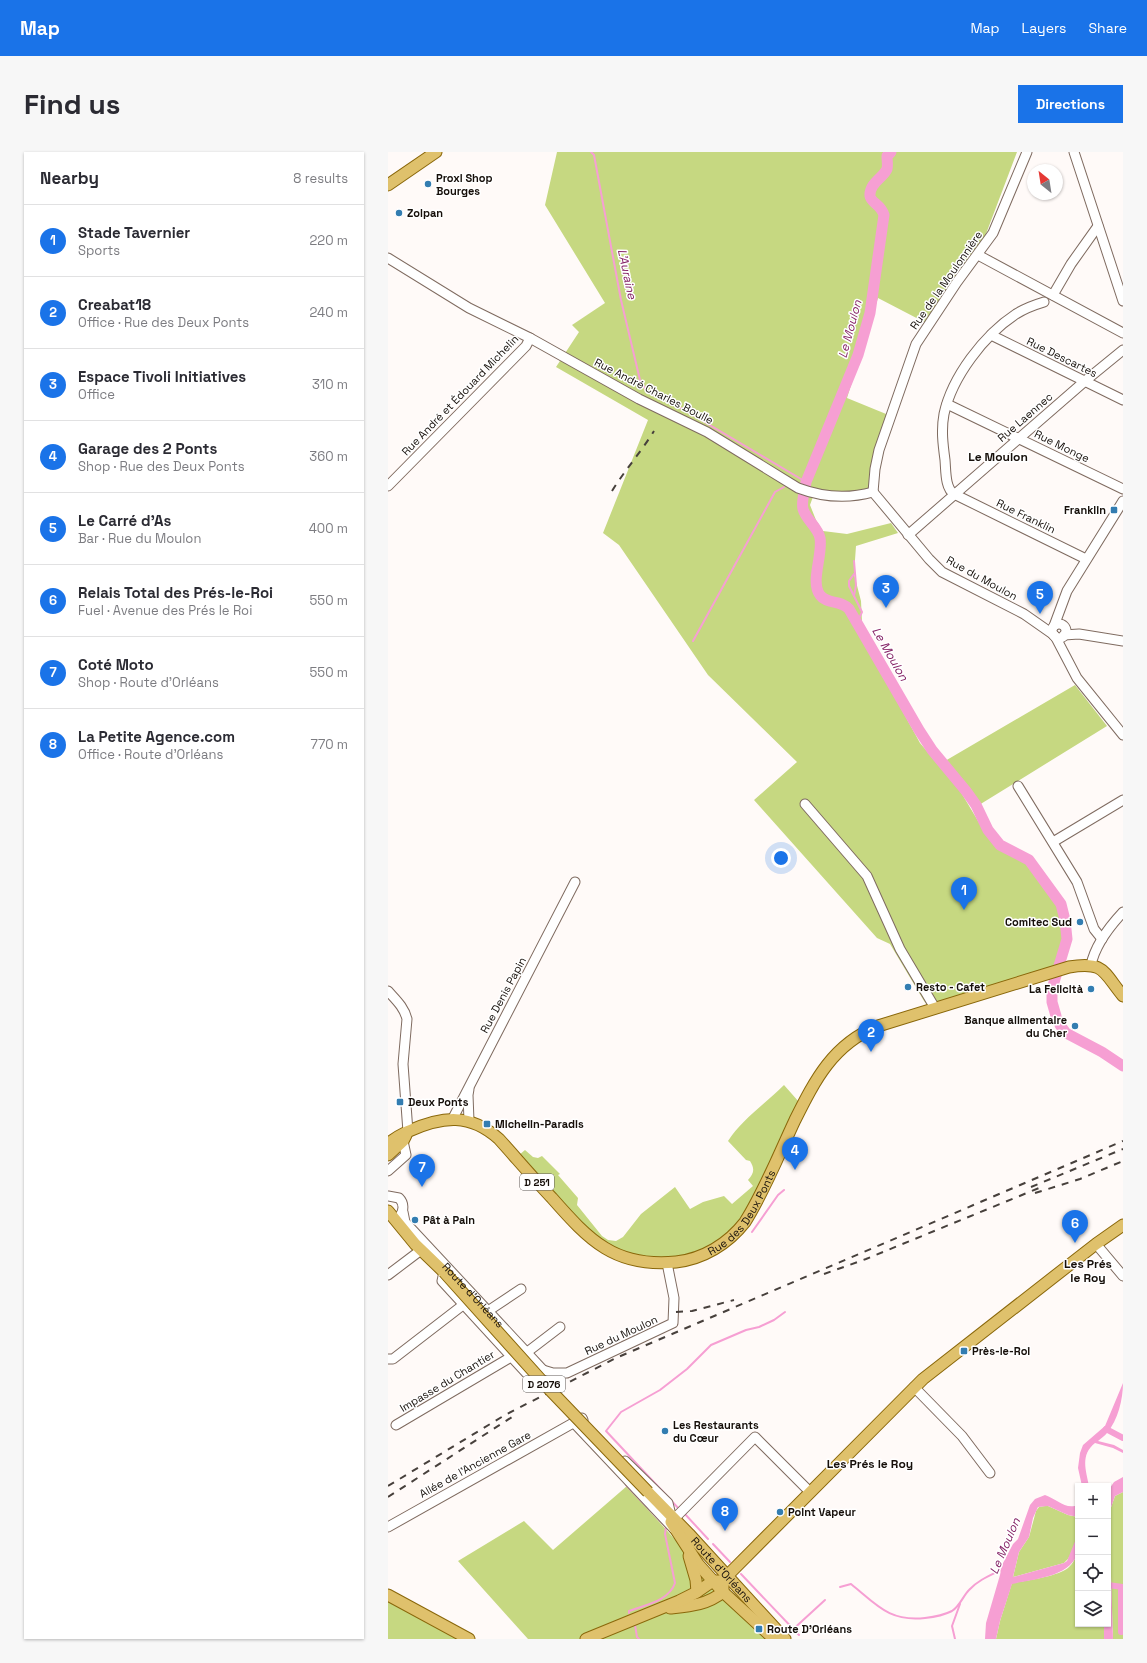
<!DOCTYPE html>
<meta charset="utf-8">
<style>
body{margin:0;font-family:"Space Grotesk",sans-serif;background:#f7f7f7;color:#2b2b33}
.controls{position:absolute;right:12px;bottom:12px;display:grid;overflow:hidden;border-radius:0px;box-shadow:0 1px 3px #0004}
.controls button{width:36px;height:36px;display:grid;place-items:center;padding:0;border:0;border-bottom:1px solid #e1e1e2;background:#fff;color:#2b2b33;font:20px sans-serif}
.compass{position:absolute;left:639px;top:12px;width:36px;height:36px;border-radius:50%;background:#fff;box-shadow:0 1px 3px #0004;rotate:330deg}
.you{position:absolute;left:393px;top:706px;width:14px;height:14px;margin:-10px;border:3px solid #fff;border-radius:50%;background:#1a73e8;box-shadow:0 0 0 6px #1a73e833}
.badge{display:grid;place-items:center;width:26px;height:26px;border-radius:50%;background:#1a73e8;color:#fff;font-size:13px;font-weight:700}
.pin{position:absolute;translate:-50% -33px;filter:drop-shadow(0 1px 2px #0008)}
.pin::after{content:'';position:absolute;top:21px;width:14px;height:12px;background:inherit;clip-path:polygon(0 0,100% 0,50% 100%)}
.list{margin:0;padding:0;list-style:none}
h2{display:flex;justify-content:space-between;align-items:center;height:52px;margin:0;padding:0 16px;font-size:17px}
h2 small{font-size:13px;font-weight:400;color:#7c7c81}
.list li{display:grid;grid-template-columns:26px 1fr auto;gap:12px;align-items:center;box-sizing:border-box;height:72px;padding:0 16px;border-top:1px solid #e1e1e2}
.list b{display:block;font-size:15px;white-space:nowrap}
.list p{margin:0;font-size:13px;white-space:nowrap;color:#7c7c81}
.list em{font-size:13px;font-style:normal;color:#7c7c81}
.icon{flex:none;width:22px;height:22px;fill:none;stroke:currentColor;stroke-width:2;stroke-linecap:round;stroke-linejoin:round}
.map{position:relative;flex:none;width:735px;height:1487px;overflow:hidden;border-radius:0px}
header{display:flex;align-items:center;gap:24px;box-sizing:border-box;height:56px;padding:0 20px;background:#1a73e8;color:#fff}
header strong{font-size:19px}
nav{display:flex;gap:22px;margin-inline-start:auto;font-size:14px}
.intro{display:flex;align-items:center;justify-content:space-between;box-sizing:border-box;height:96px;padding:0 24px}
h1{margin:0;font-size:28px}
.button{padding:10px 18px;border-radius:0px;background:#1a73e8;color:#fff;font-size:14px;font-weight:700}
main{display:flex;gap:24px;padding:0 24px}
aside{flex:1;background:#fff;border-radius:0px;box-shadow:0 1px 3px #0004}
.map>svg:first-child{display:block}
</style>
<header>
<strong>Map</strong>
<nav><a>Map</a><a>Layers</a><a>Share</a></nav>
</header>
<div class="intro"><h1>Find us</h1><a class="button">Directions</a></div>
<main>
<aside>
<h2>Nearby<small>8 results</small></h2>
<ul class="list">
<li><span class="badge">1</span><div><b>Stade Tavernier</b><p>Sports</p></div><em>220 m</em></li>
<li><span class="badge">2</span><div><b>Creabat18</b><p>Office · Rue des Deux Ponts</p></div><em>240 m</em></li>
<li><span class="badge">3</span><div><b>Espace Tivoli Initiatives</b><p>Office</p></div><em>310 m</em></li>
<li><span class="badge">4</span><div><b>Garage des 2 Ponts</b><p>Shop · Rue des Deux Ponts</p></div><em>360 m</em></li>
<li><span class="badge">5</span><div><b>Le Carré d'As</b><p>Bar · Rue du Moulon</p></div><em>400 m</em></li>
<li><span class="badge">6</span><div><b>Relais Total des Prés-le-Roi</b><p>Fuel · Avenue des Prés le Roi</p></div><em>550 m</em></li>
<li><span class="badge">7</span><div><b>Coté Moto</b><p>Shop · Route d'Orléans</p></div><em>550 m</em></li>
<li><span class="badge">8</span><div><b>La Petite Agence.com</b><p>Office · Route d'Orléans</p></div><em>770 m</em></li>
</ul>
</aside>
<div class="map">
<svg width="735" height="1487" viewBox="0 0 735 1487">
<rect width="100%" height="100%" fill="#fffaf8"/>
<g fill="#c6d881">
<path d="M169,0h460l-39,103 -50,69 -50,-26 -31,100 44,18 -18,76 -59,2 -4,11 6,15 7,11 24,3 44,-11 7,10 -42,13 -2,28 7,27 1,21 13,23 22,56 23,42 39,46 28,47 23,15 19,9 32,44 4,16 2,19 -8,28 -125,48 -10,-14 -34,-57 -13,-6 -123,-138 43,-38 -89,-87 -89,-130 -16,-12 45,-113 -92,-53 23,-35 -7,-7 33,-22 -60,-98z"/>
<path d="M687,533l32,41 -128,79 -10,-16 -24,-28z"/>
<path d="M396,933l15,17 -55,114 -17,20 -30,16 -27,7 -34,-3 -27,-11 -27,-21 -63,-69 6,-5 8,7 5,1 4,-2 18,18 -2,1 20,23 -1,7 25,31 6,4 8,1 7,-4 18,-23 34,-27 15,22 13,-7 21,-6 8,8 21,-18 -5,-6c6,-7 7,-11 2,-19l-4,-1 -18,-19c13,-21 38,-38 56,-56z"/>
<path d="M239,1334l95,106 52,47h-246l-70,-78 66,-40 29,29z"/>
<path d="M735,1340v147h-10l-4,-126 6,-17z"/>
<path d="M657,1354h3l20,9 10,2c0,15 -2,36 -14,46l-51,14 6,-25 10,-15 7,-26 3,-4z"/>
<path d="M690,1399v73h26v15h-108l4,-18 12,-38c13,-2 47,-7 56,-15 5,-4 8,-11 10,-17z"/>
<path d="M0,1443l81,44h-81z"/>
</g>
<g fill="#f69fd3">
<path d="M735,1231c0,16 -5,37 -16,50 -2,3 -6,5 -9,8l16,4 9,5v3l-10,-5 -18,-5c-15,12 -9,27 -6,43h-7l-4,-18 2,-15 3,-8 22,-19z"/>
<path d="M735,1325v15l-8,4 -6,17 4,126h-9v-15h4v-133l6,-9z"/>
<path d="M657,1343c12,4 20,15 33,10v12l-10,-2 -20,-9 -10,1 -5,11 -4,19 -10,15 -6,25 51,-14 3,-2 11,-27c0,5 1,11 0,16 -4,27 -45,29 -66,34l-12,37 -4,18h-11l1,-16 14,-48 2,-10 11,-21 5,-5 12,-34 5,-6z"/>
</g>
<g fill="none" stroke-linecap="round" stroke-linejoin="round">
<g stroke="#f69fd3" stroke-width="2">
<path d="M203,0l3,3 27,145 19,80 6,10 8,5"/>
<path d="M293,256l125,74"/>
<path d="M466,409l2,24 -2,11"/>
<path d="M466,422l-5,7v5l13,26 -5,11"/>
<path d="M305,489l82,-149 9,-5"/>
<path d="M364,1080l26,-37 6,-5"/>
<path d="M238,1333l40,42 -1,7 10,49c-6,18 -30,22 -46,28v2"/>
<path d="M292,1358l-74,-79 15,-19 39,-22 27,-21 24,-24 35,-15 13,-3 15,-7 11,-8"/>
<path d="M296,1361l24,26"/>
<path d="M325,1392l17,18"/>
<path d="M353,1422l58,61"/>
<path d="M452,1435l11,-3c26,21 38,38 74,34 9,-1 19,-3 27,-7 8,-5 11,-15 17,-21 9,-10 22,-15 34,-21"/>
<path d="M247,1473l2,12 2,2"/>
<path d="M401,1481l36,-33"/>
<path d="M567,1487l-3,-13 8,-22"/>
</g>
<g stroke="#f69fd3" stroke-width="6">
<path d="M718,1277l17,9"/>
<path d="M720,1433l15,2"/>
<path d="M733,1480v-45"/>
</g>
<g stroke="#f69fd3" stroke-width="11">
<path d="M503,0l-4,4c0,4 1,10 0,13 -3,8 -18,14 -17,27 1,7 11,8 14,19l-14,98 -12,42 -52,127c-1,8 -5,20 -3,27 3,11 15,18 17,29 3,17 -10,44 0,57 7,10 20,4 29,14l70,121 13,20 34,41 10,14 12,25 12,15 29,15 32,44 4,16 2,19 -15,50v13l4,14"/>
<path d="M672,873l6,8 36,19 21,14"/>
</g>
<g stroke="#7f6b60" stroke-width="11">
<g id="minor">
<path d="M686,0l49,149"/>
<path d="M590,103l145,78"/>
<path d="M0,106l81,50 61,30 109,61 68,33 91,56c24,9 50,11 75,4"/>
<path d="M665,143l18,-31 27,-38"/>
<path d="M656,150c-10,3 -20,7 -28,12 -32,21 -64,63 -72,100 -3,16 -1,31 1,46 1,11 0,28 9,34l132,65"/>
<path d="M603,183l132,65"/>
<path d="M559,252l176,85"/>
<path d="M0,334l138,-140 4,-8"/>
<path d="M485,340l2,-23 4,-19 37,-106 41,-62 36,-49 34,-81"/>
<path d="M485,340l56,67 13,13 82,42 30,21"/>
<path d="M520,383l177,-154 38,-31"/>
<circle cx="671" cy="479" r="7"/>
<path d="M666,474l13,-35 56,-90"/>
<path d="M676,483l15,-1 44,7"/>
<path d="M667,484l22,42 46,57"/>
<path d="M630,634l59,96 17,47 8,10"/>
<path d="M417,652l62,72 33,73 35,59"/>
<path d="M665,690l70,-42"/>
<path d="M703,813c4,-20 18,-38 32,-53"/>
<path d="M0,839c8,9 16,16 19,28l-4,45 5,68"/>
<path d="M64,968l123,-238"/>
<path d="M81,969l-1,-26 1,-6"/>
<path d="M0,1019l18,-16 -3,-14"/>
<path d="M0,1044l11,2c5,5 5,12 1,18"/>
<path id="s1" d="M15,1060l2,10 138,148"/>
<path d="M708,1092l27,32"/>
<path d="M56,1120l-2,9 88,96 11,-6"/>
<path d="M0,1123l33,-25"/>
<path d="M100,1159l33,-22"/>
<path d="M138,1201l34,-26"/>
<path d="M0,1207h5l70,-54"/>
<path d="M155,1218l10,3h14l106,-50 1,-25 -7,-35"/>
<path d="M526,1235l48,49 28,37"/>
<path d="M186,1271l100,106"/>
<path d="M8,1273l115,-68"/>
<path d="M237,1309l43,42 3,12"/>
<path d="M286,1367l81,-82 55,55"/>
<path d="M0,1375l194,-109 1,2"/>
</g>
</g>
<g stroke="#8a670a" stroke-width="13">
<g id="major">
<path d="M0,33l48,-33"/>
<path id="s2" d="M0,992c9,-8 11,-8 21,-13 34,-15 61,-18 90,8 18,20 35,40 53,59 37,42 63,70 124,64 27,-3 52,-18 69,-40 20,-32 34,-68 50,-102 20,-40 38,-76 83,-94l191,-59c36,-6 34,5 54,29"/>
<path d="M0,1003l15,-14 3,-6"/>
<path d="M0,1059l27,33 29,28"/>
<path id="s3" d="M260,1340l41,42 96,105"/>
<path d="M283,1370l27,42 25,28 51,47"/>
<path d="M301,1404l7,24 1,12"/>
<path d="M335,1428l200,-201 173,-135 27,-19"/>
<path d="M0,1443l81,44"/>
<path d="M282,1456c20,-2 37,-3 53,-16v-7"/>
<path d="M198,1487l93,-38 18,-9 16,-11h6"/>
</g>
</g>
<use href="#minor" stroke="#fff" stroke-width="9"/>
<use href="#major" stroke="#dfc16c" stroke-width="11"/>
<g stroke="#47403c" stroke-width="2" stroke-dasharray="7 7" stroke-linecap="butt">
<path d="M224,339c13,-21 29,-39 42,-60"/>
<path d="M643,1035l92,-38"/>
<path d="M647,1041l45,-14 43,-18"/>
<path d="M436,1122l42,-15 173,-71"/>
<path d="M288,1160l16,-1 42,-11"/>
<path d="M0,1334l117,-71 111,-57 507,-217"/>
<path d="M0,1345l124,-80"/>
</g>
<g stroke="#8a670a" stroke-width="13" stroke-linecap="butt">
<path id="major-bridge" d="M56,1120l106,118 98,102"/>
</g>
<use href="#major-bridge" stroke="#dfc16c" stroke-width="11"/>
</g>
<g fill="#337db1" stroke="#fff" stroke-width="1.5">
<circle cx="40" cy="32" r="4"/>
<circle cx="11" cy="61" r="4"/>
<rect x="722" y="354" width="8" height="8" rx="2"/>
<circle cx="692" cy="770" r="4"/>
<circle cx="520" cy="835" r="4"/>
<circle cx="703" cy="837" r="4"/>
<circle cx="687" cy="874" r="4"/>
<rect x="8" y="946" width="8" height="8" rx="2"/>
<rect x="95" y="968" width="8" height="8" rx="2"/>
<circle cx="27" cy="1068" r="4"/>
<rect x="572" y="1195" width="8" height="8" rx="2"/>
<circle cx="277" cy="1279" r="4"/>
<circle cx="392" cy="1360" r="4"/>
<rect x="367" y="1473" width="8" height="8" rx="2"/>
</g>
<g text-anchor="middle" stroke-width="3" stroke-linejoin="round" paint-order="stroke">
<g fill="#fff" stroke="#5c5754" stroke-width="1">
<rect x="132" y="1022" width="34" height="16" rx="3"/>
<rect x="135" y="1224" width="42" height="16" rx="3"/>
</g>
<g font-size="10" font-weight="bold" fill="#160f0a">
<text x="149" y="1034">D 251</text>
<text x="156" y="1236">D 2076</text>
</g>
<g font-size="11" font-weight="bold" fill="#160f0a" stroke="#fff" text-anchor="start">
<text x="48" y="30">Proxi Shop<tspan x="48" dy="13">Bourges</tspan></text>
<text x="19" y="65">Zolpan</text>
<text x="718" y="362" text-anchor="end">Franklin</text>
<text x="684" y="774" text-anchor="end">Comitec Sud</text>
<text x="528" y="839">Resto - Cafet</text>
<text x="695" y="841" text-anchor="end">La Felicità</text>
<text x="679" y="872" text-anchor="end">Banque alimentaire<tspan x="679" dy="13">du Cher</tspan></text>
<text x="20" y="954">Deux Ponts</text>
<text x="107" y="976">Michelin-Paradis</text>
<text x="35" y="1072">Pât à Pain</text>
<text x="584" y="1203">Près-le-Roi</text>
<text x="285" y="1277">Les Restaurants<tspan x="285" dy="13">du Cœur</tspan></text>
<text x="400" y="1364">Point Vapeur</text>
<text x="379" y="1481">Route D'Orléans</text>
</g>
<g font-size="11" fill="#160f0a" stroke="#fff">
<text transform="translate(558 128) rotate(-55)" y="4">Rue de la Moulonnière</text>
<text transform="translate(674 205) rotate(26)" y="4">Rue Descartes</text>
<text transform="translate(266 239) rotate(27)" y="4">Rue André Charles Boulle</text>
<text transform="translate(72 243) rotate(-46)" y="4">Rue André et Édouard Michelin</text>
<text transform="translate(637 265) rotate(-41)" y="4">Rue Laennec</text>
<text transform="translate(674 294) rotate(26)" y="4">Rue Monge</text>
<text transform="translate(638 364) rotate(26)" y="4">Rue Franklin</text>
<text transform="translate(594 426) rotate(29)" y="4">Rue du Moulon</text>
<text transform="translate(115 843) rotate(-62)" y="4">Rue Denis Papin</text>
<text dy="4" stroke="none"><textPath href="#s2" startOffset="435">Rue des Deux Ponts</textPath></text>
<text dy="4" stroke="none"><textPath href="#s1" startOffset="110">Route d'Orléans</textPath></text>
<text transform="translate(233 1183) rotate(-25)" y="4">Rue du Moulon</text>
<text transform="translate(59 1229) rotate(-31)" y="4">Impasse du Chantier</text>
<text transform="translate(87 1312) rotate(-29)" y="4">Allée de l'Ancienne Gare</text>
<text dy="4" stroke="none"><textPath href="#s3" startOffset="107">Route d'Orléans</textPath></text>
</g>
<g font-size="12" font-style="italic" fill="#852366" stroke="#fff">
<text transform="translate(239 122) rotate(78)" y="4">L'Auraine</text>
<text transform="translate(462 177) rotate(-75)" y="4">Le Moulon</text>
<text transform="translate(502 502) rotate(60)" y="4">Le Moulon</text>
<text transform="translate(617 1394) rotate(-67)" y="4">Le Moulon</text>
</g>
<g font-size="12" font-weight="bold" fill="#160f0a" stroke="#fff">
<text x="610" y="309">Le Moulon</text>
<text x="700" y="1116">Les Prés<tspan x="700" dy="14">le Roy</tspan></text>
<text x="482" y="1316">Les Prés le Roy</text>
</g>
</g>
</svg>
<div class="controls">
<button>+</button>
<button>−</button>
<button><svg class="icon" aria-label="locate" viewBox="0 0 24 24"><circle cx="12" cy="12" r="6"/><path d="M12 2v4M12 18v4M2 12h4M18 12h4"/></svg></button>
<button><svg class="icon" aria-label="layers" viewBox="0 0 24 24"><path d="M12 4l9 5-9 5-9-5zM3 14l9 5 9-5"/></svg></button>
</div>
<svg class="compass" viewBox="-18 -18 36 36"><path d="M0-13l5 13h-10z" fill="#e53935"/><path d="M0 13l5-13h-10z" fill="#7c7c81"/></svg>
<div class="you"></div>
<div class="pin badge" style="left:576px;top:758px">1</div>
<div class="pin badge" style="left:483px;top:900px">2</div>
<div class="pin badge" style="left:498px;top:456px">3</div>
<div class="pin badge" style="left:407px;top:1018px">4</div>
<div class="pin badge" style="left:652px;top:462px">5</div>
<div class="pin badge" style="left:687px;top:1091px">6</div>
<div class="pin badge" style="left:34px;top:1035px">7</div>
<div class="pin badge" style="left:337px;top:1379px">8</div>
</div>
</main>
